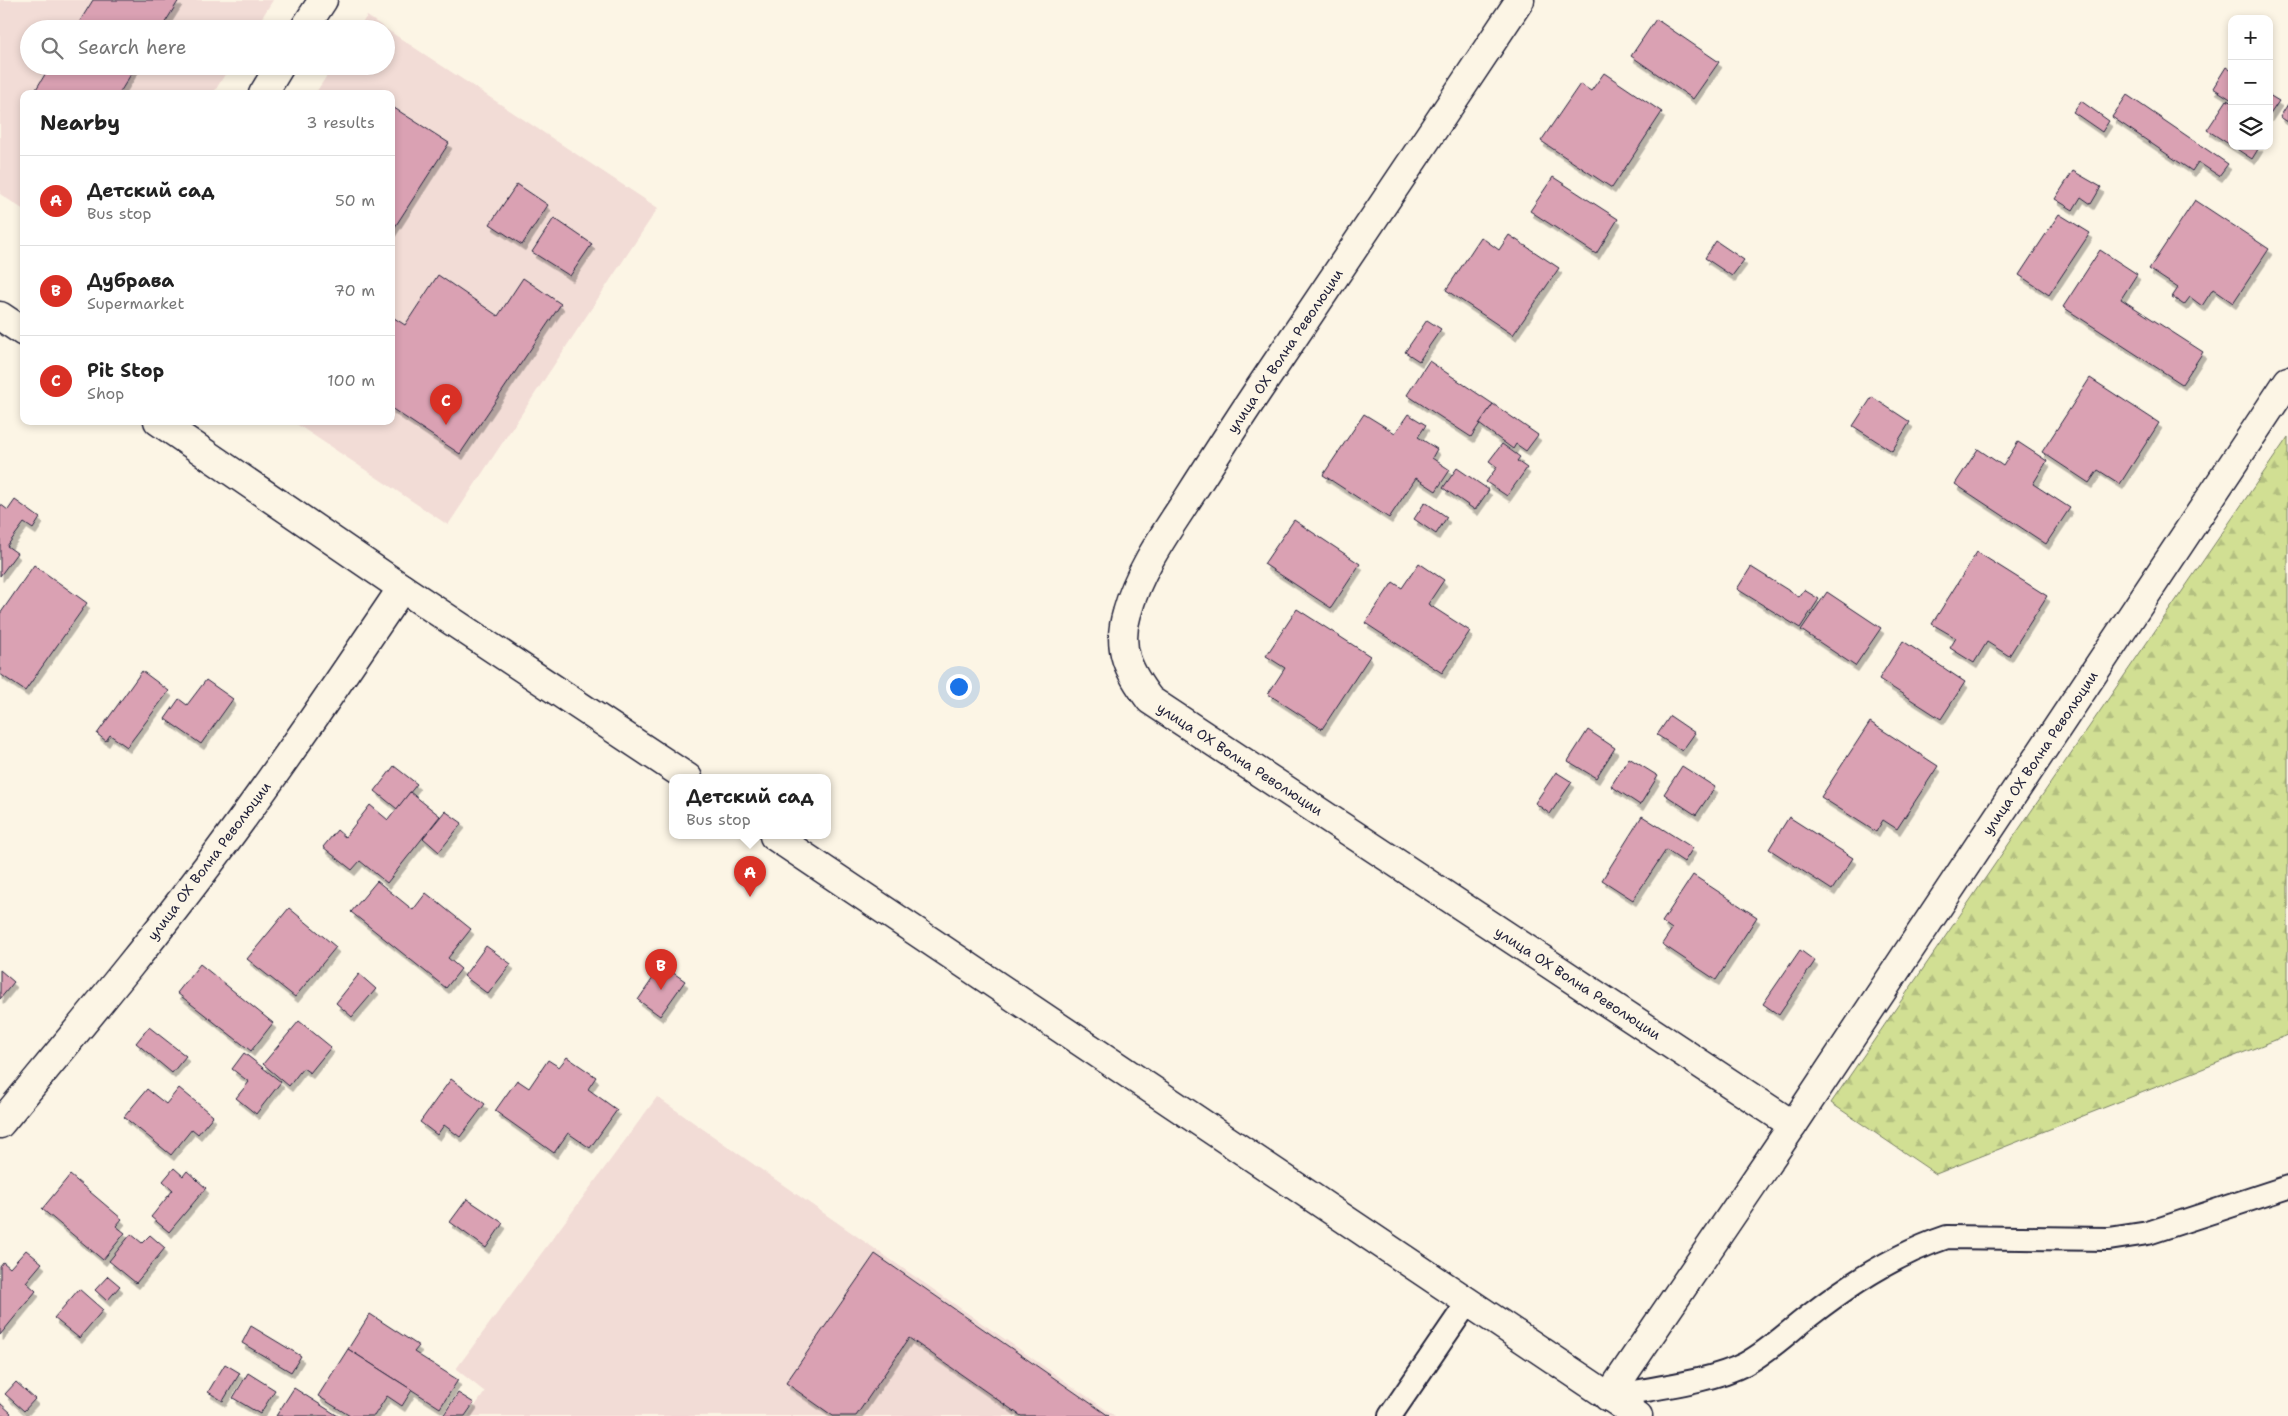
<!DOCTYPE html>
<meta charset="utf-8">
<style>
body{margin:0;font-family:"Shantell Sans",sans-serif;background:#f6f6f6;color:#222}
.controls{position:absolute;right:15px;top:15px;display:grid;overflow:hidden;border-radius:10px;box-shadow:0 2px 8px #0003}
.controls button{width:45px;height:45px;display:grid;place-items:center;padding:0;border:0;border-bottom:1px solid #e0e0e0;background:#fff;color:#222;font:25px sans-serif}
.you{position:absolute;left:958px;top:686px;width:18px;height:18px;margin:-12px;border:4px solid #fff;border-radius:50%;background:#1a73e8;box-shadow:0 0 0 8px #1a73e833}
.badge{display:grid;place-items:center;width:32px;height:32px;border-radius:50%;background:#d93025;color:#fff;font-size:16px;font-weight:700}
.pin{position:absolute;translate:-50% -41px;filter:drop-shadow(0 1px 2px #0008)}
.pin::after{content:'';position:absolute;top:26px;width:18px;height:15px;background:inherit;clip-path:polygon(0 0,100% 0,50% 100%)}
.popup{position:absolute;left:669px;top:774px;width:162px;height:65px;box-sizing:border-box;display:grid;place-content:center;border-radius:10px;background:#fff;filter:drop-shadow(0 1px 4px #0005);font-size:16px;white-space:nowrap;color:#767676}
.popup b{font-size:19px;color:#222}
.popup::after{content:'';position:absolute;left:50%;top:100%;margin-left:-10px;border:10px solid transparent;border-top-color:#fff}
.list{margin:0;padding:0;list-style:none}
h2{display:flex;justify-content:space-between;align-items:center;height:65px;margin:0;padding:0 20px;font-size:21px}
h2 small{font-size:16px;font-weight:400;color:#767676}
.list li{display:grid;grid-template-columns:32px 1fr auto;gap:15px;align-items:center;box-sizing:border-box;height:90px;padding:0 20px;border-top:1px solid #e0e0e0}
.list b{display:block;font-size:19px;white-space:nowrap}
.list p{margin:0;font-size:16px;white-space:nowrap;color:#767676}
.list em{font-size:16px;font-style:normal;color:#767676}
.icon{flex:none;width:28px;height:28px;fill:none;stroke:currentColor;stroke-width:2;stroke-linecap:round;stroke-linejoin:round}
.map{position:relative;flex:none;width:2288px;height:1416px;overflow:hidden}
.search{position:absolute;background:#fff;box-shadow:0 2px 8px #0003;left:20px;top:20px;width:375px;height:55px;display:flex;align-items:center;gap:12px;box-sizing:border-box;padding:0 18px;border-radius:28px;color:#767676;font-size:19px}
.panel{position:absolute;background:#fff;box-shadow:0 2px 8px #0003;left:20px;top:90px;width:375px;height:335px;border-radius:10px}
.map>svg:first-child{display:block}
</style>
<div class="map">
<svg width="2288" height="1416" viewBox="0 0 2288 1416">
<defs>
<pattern id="forest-firs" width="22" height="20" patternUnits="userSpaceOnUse" patternTransform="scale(1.25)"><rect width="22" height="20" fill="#d1df93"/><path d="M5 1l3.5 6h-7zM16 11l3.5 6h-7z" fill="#b3bf80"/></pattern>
<filter id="shadow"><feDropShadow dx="3" dy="5.5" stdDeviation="0" flood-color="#0004"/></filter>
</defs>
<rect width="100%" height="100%" fill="#fcf5e5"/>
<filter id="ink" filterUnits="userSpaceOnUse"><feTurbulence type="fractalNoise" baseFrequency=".02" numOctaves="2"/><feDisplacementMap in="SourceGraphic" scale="10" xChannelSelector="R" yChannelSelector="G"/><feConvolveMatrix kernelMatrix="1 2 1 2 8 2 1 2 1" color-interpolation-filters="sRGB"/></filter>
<g filter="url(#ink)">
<g fill="#f2dcd6">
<path d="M0,0h273l-18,29h-226v37h201l-17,28h-189v116l-24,-16z"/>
<path d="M367,16l19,13h-28z"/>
<path d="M386,29l272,179 -210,317 -156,-104h99v-327h-76l18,-28h53z"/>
<path d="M657,1097l458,319h-647l17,-24 -29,-23z"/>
</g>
<path fill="url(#forest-firs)" stroke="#7a8067" d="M2288,437v598l-352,139 -105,-71z"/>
<g fill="#daa1b3" stroke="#22223b" filter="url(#shadow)">
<path d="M93,0h86l-18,29h-86z"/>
<path d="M1656,19l63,43 -26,37 -62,-43z"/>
<path d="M50,66h86l-17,28h-80l-4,-3z"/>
<path d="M2226,67l6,4v29l-19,-12z"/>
<path d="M1604,73l58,39 -50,76 -71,-47 39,-57 11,7z"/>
<path d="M2127,95l101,69 -9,12 -21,-14 -6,9 -80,-54z"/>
<path d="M2269,95l10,6 -10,15z"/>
<path d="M2227,100l5,3v43l-25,-16z"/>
<path d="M2081,101l28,20 -7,11 -29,-20z"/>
<path d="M2288,104v18l-8,-5z"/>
<path d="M391,106l58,37 -58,90z"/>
<path d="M2232,146h28l-8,13z"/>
<path d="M2073,171l28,16 -10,17 -10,-7 -8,13 -18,-11z"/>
<path d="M1553,177l65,42 -22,35 -66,-43z"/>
<path d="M517,184l31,21 -26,40 -32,-21z"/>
<path d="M2195,200l74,49 -36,54 -20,-14 -11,17 -12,-9 -6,8 -12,-8 6,-9 -29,-19z"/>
<path d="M2059,214l31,19 -41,62 -30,-20z"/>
<path d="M554,218l38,26 -22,32 -38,-24z"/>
<path d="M1509,235l50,33 -46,67 -67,-45 35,-53 18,13z"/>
<path d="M1716,241l28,19 -12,16 -27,-18z"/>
<path d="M2100,250l37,24 -16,25 82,53 -21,32 -119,-77z"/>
<path d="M438,275l60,41 25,-38 38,26 -101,150 -69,-46v-92l14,9z"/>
<path d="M1427,320l14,9 -22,32 -14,-9z"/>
<path d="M1429,361l64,43 -22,33 -64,-42z"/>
<path d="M2090,378l69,45 -39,61 -22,-14 -9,13 -47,-31z"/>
<path d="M1872,397l38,25 -18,29 -39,-25z"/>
<path d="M1493,404l45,31 -12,16 -10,-7 -3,5 -34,-25z"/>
<path d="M1364,414l31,19 13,-19 18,11 -8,12 19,12 -5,9 18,12 -14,21 -20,-13 -27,40 -66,-43z"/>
<path d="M2018,442l29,19 -14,23 37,24 -24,36 -91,-60 23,-35 25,17z"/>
<path d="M1502,444l18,13 -3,4 10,7 -20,28 -21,-14 11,-15 -8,-6z"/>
<path d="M1457,468l32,22 -14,20 -32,-22z"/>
<path d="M15,500l25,18 -7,11 -9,-6 -17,23 10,7 -17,23v-72l8,6z"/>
<path d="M1425,502l22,15 -11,17 -22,-15z"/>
<path d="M1294,520l66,44 -29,44 -67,-44z"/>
<path d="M1977,552l70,44 -38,60 -22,-14 -13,21 -24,-15 6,-10 -24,-14z"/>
<path d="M1419,563l25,17 -16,24 42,27 -28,42 -77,-50 28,-41 9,6z"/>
<path d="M34,565l53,38 -62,88 -25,-17v-60z"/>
<path d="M1751,567l48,30 5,-7 15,9 -19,29 -63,-39z"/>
<path d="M1827,592l54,36 -26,38 -54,-36z"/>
<path d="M1297,609l73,47 -48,73 -54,-35 17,-26 -19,-12z"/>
<path d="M1903,641l62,41 -24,37 -62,-40z"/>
<path d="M142,671l27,20 -42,56 -17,-12 -4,6 -9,-7z"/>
<path d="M206,680l27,19 -32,45 -36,-25 14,-20 8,6z"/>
<path d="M1670,716l25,17 -13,18 -25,-16z"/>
<path d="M1870,722l68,44 -41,63 -14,-9 -7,12 -55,-35z"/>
<path d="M1588,730l27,18 -19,30 -28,-17z"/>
<path d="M1629,758l29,18 -18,29 -29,-19z"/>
<path d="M394,766l23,18 -20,25 -22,-18z"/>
<path d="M1682,766l33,21 -19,28 -32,-21z"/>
<path d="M1556,772l16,10 -22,32 -15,-11z"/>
<path d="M410,792l30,24 -53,67 -27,-22 -8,9 -29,-23 14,-17 8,7 25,-32 18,15z"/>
<path d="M445,811l17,12 -23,29 -16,-14z"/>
<path d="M1642,816l51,32 -9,14 -18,-12 -33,50 -31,-20z"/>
<path d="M1789,817l64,41 -21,32 -63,-41z"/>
<path d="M1693,875l64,42 -41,63 -54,-36 10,-15 -10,-7z"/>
<path d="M377,881l36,29 13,-17 45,36 -23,29 13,11 -15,19 -95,-76z"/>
<path d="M289,908l47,39 -41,50 -48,-38z"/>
<path d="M486,946l25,18 -23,30 -24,-18z"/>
<path d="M1800,950l15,11 -36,54 -16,-11z"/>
<path d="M200,964l73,59 -22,28 -74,-58z"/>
<path d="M662,965l23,16 -25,35 -22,-16z"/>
<path d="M0,970l14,12 -14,17z"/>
<path d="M359,974l17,15 -24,28 -16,-14z"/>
<path d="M299,1021l32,26 -21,26 -7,-5 -14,18 -26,-22z"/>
<path d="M149,1027l37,29 -14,17 -36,-30z"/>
<path d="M244,1053l37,29 -25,32 -20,-16 13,-16 -17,-13z"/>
<path d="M567,1057l29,20 -8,12 29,21 -27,38 -22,-15 -14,20 -59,-42 22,-31 12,8 19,-28 11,7z"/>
<path d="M451,1079l34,25 -25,33 -16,-12 -7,10 -17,-13z"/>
<path d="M179,1088l34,28 -15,18 -6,-5 -21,26 -47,-38 23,-28 19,15z"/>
<path d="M174,1168l9,8 4,-5 19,17 -37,44 -18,-15 22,-27 -10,-9z"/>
<path d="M70,1175l52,44 -6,7 9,7 -22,27 -61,-51z"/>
<path d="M467,1199l36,24 -17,25 -36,-26z"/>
<path d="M131,1234l11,9 8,-8 15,13 -29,35 -27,-22z"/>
<path d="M26,1250l16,13 -16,19 10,9 -36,44v-69l3,-4 7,6z"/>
<path d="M875,1254l234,162h-88l-112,-78 -53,78h-23l-47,-33z"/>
<path d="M108,1276l12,10 -13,15 -12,-11z"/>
<path d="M79,1289l24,21 -24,28 -25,-20z"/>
<path d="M370,1314l49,32 -5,6 44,28 -18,28 -92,-59z"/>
<path d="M251,1326l50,30 -10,16 -49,-29z"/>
<path d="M348,1349l64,41 -10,16 -15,-10 -13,20h-24l-32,-20z"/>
<path d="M225,1364l15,9 -17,28 -15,-9z"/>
<path d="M248,1373l27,17 -15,24 -27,-16z"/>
<path d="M16,1382l19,17 -11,12 -19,-17z"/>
<path d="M294,1388l44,28h-62z"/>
<path d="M458,1393l16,10 -9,13h-22z"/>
<path d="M0,1403l11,10 -2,3h-9z"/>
</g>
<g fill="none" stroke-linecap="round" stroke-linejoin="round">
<g stroke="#22223b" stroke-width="26">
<g id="service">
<path d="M1608,1397c42,-9 100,-14 137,-33 24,-13 43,-32 64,-48 42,-33 87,-62 138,-79l162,2 39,-6 140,-46"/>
<path d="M1390,1416l78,-114"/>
</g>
</g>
<g stroke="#22223b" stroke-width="31">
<g id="minor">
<path d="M1520,0c-87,131 -175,261 -263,392 -24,36 -47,72 -70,108 -23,35 -49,72 -60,113 -11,36 2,59 23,87l643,425"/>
<path d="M304,29l19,-29"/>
<path d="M263,94l17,-28"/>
<path d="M0,1124c74,-90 149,-179 218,-272 64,-86 124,-175 184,-264"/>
<path d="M1608,1397l185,-272 495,-744"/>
</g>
</g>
<g stroke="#22223b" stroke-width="31">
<g id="secondary">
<path d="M0,316l24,16"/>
<path d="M158,421l244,167 286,190"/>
<path d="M774,836l864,580"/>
</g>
</g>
<use href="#service" stroke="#fcf5e5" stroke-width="22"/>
<use href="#minor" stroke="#fcf5e5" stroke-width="28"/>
<use href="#secondary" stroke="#fcf5e5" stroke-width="28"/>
</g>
</g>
<g text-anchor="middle" stroke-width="4.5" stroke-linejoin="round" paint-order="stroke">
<g font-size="14" fill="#22223b" stroke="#fcf5e5">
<text transform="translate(1285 351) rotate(-56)" y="5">улица ОХ Волна Революции</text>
<text transform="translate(2040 753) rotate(-56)" y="5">улица ОХ Волна Революции</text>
<text transform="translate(1240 759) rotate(33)" y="5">улица ОХ Волна Революции</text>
<text transform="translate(209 861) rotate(-53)" y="5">улица ОХ Волна Революции</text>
<text transform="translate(1578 983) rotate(33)" y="5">улица ОХ Волна Революции</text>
</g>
</g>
</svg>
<div class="controls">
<button>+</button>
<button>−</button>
<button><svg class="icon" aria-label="layers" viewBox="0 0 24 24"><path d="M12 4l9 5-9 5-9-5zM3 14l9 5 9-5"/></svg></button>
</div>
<div class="you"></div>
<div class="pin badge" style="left:750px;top:897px">A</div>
<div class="popup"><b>Детский сад</b>Bus stop</div>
<div class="pin badge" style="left:661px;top:990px">B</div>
<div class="pin badge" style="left:446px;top:425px">C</div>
<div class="search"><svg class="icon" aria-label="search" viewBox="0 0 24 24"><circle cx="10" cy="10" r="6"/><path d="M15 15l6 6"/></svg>Search here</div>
<section class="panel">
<h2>Nearby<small>3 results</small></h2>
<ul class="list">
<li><span class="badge">A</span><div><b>Детский сад</b><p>Bus stop</p></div><em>50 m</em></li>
<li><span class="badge">B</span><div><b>Дубрава</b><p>Supermarket</p></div><em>70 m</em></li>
<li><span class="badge">C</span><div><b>Pit Stop</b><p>Shop</p></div><em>100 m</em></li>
</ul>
</section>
</div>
